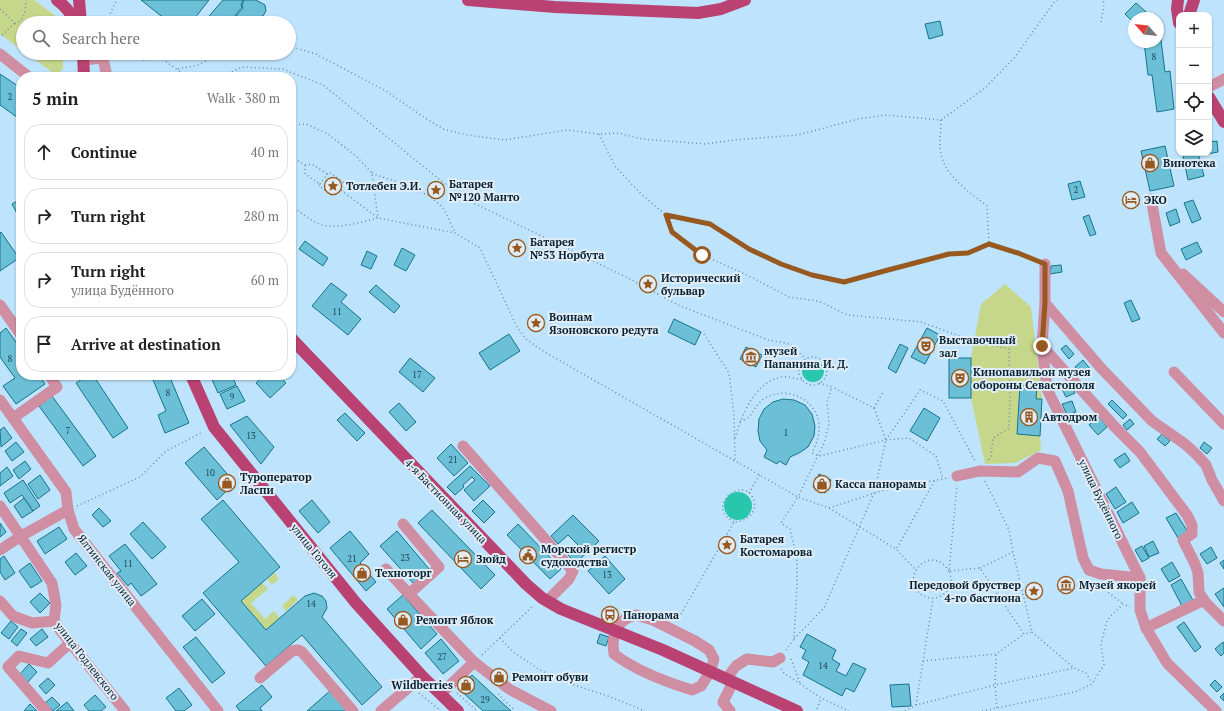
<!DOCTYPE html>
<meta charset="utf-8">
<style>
body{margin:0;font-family:"PT Serif",serif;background:#f6f6f6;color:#222}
.controls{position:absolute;right:12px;top:12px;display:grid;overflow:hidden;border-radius:8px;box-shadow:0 1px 3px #0004}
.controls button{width:36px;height:36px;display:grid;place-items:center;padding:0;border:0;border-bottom:1px solid #e0e0e0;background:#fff;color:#222;font:20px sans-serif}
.compass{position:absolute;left:1128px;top:12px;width:36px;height:36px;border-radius:50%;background:#fff;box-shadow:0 1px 3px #0004;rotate:297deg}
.stop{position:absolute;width:12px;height:12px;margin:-9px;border:3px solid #985920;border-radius:50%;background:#fff}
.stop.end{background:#985920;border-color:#fff;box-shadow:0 1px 4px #0008}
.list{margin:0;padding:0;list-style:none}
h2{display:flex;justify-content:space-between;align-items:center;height:52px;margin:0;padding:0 16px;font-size:17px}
h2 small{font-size:13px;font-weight:400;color:#767676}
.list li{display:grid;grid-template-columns:26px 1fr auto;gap:12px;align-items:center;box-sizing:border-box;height:56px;margin:0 8px 8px;padding:0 8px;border:1px solid #e0e0e0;border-radius:16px}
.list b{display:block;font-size:15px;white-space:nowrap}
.list p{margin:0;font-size:13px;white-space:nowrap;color:#767676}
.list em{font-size:13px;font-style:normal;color:#767676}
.icon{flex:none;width:22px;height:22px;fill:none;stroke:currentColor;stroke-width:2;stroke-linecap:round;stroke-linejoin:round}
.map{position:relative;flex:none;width:1224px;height:711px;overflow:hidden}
.search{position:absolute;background:#fff;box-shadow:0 1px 3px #0004;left:16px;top:16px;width:280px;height:44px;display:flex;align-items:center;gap:10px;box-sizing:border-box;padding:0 14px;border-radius:22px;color:#767676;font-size:15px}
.panel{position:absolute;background:#fff;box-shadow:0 1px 3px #0004;left:16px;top:72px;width:280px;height:308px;border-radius:16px}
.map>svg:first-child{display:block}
</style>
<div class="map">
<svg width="1224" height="711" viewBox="0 0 1224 711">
<rect width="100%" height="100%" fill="#bee4fd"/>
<g fill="#c6d78c">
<path d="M0,0h34l29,21v2h-40v28l-23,-17z"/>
<path d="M26,53h37v16l-7,6z"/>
<path d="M1005,284l26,23 11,92 -2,37 1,14 -26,13 -30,1 -14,-66v-40l10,-54z"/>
<path d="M275,573l4,6 -7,6 -5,-6z"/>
<path d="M262,582l6,7 -17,14 14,16 9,-8 6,7 -14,12 -25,-29z"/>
<path d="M293,595l5,5 -12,11 -4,-5z"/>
</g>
<g fill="#28c6ad">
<circle cx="813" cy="371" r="11"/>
<circle cx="738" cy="506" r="14"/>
</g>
<g fill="#6bbfd7" stroke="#15748b">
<path d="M141,0h68l-18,23h-21z"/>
<path d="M223,0h20l-2,5 1,2 -13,16h-26z"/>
<path d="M244,0h12l9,5 1,6 -3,5 -13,4 -3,3h-17l13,-15 -1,-3z"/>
<path d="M1136,3l17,15h-19v5l-9,-9z"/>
<path d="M940,21l3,14 -14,4 -4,-15z"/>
<path d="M1158,28l2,4 5,40 5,-1 4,38 -17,3 -5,-37h-4l-4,-33h14z"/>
<path d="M0,74l21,14v32l-21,-15z"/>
<path d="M1217,141l1,11 -11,2 2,-1v-11z"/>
<path d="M1165,146l9,40 -24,5 -9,-40z"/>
<path d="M1198,153l6,23 -16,4 -5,-24z"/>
<path d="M1080,181l5,16 -13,3 -4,-16z"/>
<path d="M21,199v22l-9,-17z"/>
<path d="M1193,200l8,19 -9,4 -8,-20z"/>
<path d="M1176,209l4,13 -10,4 -4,-13z"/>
<path d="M1089,215l7,19 -6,2 -7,-19z"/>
<path d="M1,232l18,26 -19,13v-38z"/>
<path d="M305,241l23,17 -5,8 -24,-17z"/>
<path d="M1197,242l5,10 -16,8 -5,-11z"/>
<path d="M402,248l13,7 -9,16 -12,-6z"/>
<path d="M367,251l10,5 -6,13 -10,-4z"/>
<path d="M1061,265l1,7 -12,2 1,-8z"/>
<path d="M331,283l16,12 -6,7 20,17 -13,16 -36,-29z"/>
<path d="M376,285l24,21 -6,7 -25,-21z"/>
<path d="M1131,300l9,19 -8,3 -8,-19z"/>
<path d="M674,319l27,13 -6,13 -27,-13z"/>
<path d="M6,328l15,21v26h18l6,9 -29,20 -13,-18 12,-8 -15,-21v-24z"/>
<path d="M927,328l13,7 -15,29 -14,-7z"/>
<path d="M509,334l11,17 -30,19 -11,-17z"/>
<path d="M900,344l8,4 -12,25 -8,-5z"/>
<path d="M1066,345l8,9 -5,5 -8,-10z"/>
<path d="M746,347l16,8 -6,12 -16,-8z"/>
<path d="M410,358l25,20 -12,14 -24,-20z"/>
<rect x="949" y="358" width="22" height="40"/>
<path d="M1083,360l8,10 -8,6 -8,-9z"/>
<path d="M88,375h5l35,53 -15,10 -37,-55z"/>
<path d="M151,375h18l20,48 -24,10 -7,-18 8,-4z"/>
<path d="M210,375h22l4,10 -18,8z"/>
<path d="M265,375h13l8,8 -16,15 -14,-15z"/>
<path d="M1020,385l17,1 -1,13h6l-2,37 -23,-2z"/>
<path d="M1071,385l4,8 -9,4 -4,-8z"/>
<path d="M237,386l8,15 -18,8 -7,-15z"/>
<path d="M52,396l44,60 -13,10 -44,-60z"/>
<path d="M783,399l11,1 11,5 7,9 3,12 -1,10 -6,11 -9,6 -9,4 -4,8 -7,-4 -2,3 -13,-7 3,-7 -7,-9 -2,-10 1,-12 5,-10 9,-7z"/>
<path d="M1112,400l15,15 -4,4 -15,-15z"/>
<path d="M1072,401l4,11 -9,3 -5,-11z"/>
<path d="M399,403l17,19 -10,9 -17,-19z"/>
<path d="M924,408l16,10 -13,23 -17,-10z"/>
<path d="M345,413l20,20 -8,8 -20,-21z"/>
<path d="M247,416l27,31 -13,17 -31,-39z"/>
<path d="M1099,416l8,11 -9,8 -9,-10z"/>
<path d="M1130,419l4,5 -7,6 -4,-5z"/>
<path d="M4,427l8,11 -11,9 -1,-17z"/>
<path d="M1162,434l8,7 -5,5 -8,-7z"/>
<path d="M16,442l8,10 -12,9 -7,-10z"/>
<path d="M1204,442l8,6 -5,6 -7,-6z"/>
<path d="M451,444l17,19 -14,13 -17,-18z"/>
<path d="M204,447l31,36 -18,17 -32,-37z"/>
<path d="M1125,453l5,8 -10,7 -6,-8z"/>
<path d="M25,461l6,8 -12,10 -6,-9z"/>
<path d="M470,466l20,20 -16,15 -10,-11 11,-10 -3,-3 -9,8 1,2 -9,8 -8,-8z"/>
<path d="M7,467l6,9 -13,10v-13z"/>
<path d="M819,474l12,6 -6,13 -12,-6z"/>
<path d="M40,475l10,15 -12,9 -10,-15z"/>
<path d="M23,480l17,26 -7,5 -11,-16 -12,8 -6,-10z"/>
<path d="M1116,487l10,15 -11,7 -9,-15z"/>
<path d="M24,498l9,13 -11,7 -8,-12z"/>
<path d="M223,500l57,67 -39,34 25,29 39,-34 9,-3 8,3 4,5 1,7 -5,9 60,70 -20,18 -60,-70 -36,31 -63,-73 36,-31 -38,-43z"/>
<path d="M312,500l18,22 -12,11 -19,-22z"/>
<path d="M483,500l12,12 -11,11 -12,-12z"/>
<path d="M1132,502l7,11 -16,10 -6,-11z"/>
<path d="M99,508l12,13 -8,6 -11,-12z"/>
<path d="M432,510l63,65 -14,14 -63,-66z"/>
<path d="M1176,513l12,19 -10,6 -12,-20z"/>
<path d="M573,515l26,26 -23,22 -8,-8 10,-10 -10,-10 -10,9 -7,-8z"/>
<path d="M143,522l23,25 -14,12 -22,-25z"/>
<path d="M0,523l6,9 -6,5z"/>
<path d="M518,524l43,45 -11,10 -43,-44z"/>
<path d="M59,527l8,12 -22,15 -8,-13z"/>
<path d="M350,531l19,23 -9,9 16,19 -10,9 -36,-43z"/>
<path d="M397,531l33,39 -16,14 -34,-38z"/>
<path d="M1153,541l6,12 -10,4 -5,-11z"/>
<path d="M125,544l32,40 -16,12 -10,-13 -3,3 -11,-13 4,-2 -12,-15z"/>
<path d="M1142,546l7,12 -7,4 -7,-12z"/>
<path d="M1211,547l6,11 -10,6 -7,-10z"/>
<path d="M76,553l11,13 -12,9 -10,-13z"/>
<path d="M4,556l11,17 -10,7 -5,-8v-13z"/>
<path d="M605,556l20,23 -16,15 -21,-23z"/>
<path d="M1224,560v9l-4,-6z"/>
<path d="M1172,562l8,14 -11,6 -8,-13z"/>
<path d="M30,563l12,18 -11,7 -12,-17z"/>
<path d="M1181,579l13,23 -11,6 -12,-23z"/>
<path d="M1224,588v19l-9,-13z"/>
<path d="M40,593l10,10 -10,10 -10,-11z"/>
<path d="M403,595l34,39 -16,15 -34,-40z"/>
<path d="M202,599l13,15 -20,17 -13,-15z"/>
<path d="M11,621l7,6 -9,12 -8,-6z"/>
<path d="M1184,622l17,25 -6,5 -18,-25z"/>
<path d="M21,629l6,4 -10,13 -6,-5z"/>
<path d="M42,629l6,8 -12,9 -6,-7z"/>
<path d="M600,634l9,3 -3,9 -9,-3z"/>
<path d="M807,634l29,16 -4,9 8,5 -4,7 10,5 7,-13 13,6 -12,23 -8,-4 -4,8 -39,-21 6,-13 -7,-4 4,-8 -6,-3z"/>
<path d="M196,637l29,36 -13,10 -29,-36z"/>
<path d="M441,639l18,22 -16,13 -18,-21z"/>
<path d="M1223,642l1,1v10l-3,3 -6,-7z"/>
<path d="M29,664l8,8 -10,11 -8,-8z"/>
<path d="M472,675l39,36h-28l-24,-22z"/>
<path d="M48,678l7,7 -9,9 -7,-8z"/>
<path d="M1215,680l7,7 -5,5 -7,-7z"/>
<path d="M909,684l2,22 -19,1 -2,-22z"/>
<path d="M262,685l10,12 -12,11 2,3h-22l-4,-5z"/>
<path d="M179,688l13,17 -8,6h-8l-10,-13z"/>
<path d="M331,690l18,21h-42z"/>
<path d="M1224,693v8l-4,-4z"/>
<path d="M95,695l11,12 -5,4h-12l-5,-6z"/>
<path d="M52,697l8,8 -7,6 -8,-8z"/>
<path d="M67,702l7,9h-18z"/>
<path d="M30,704l7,7h-13z"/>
</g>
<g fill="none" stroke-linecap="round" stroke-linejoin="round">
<g stroke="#6b8ca1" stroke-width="1.5" stroke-dasharray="1 3" stroke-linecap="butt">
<path d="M0,9l15,14c11,-2 10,-14 11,-23"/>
<path d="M1101,22l3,-17 -1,-5"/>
<path d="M113,23l-5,-5 9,-18"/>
<path d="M2,35l13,-12"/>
<path d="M289,46l27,8 70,37 33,23 24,15 24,6 37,5 63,-10 32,4 19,-1 24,6 63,5 29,-4 64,-5 60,-16 27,-4 56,5 44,-32 30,-31 40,-56 2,-1"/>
<path d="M140,53l2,7 20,-1 26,18"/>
<path d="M178,69l20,-4 23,-12"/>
<path d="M221,77l21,-10 41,2 40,16 138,112 171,83 46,25 90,35 22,4 16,15"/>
<path d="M941,120c0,11 -2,24 0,34 5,24 29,38 46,52l2,38 47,16"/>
<path d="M291,125l15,-1 22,10 29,23 15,16 6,45c-16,4 -40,11 -56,7 -8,-2 -24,-14 -31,-20"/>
<path d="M599,134l16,32 26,28 25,21 44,9 39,25 32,15 31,11 32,7 44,-12 61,-15 19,-2 21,-9"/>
<path d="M291,157l14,8v9l15,10 -1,2 14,10 5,-8 40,30 77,15 25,15 36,77 10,14 17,12 255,146 -17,26 9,6 7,30v25l-3,55 -8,11"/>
<path d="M305,165l7,-1 15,10"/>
<path d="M372,173c24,10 59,16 74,40 3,6 6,14 9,20"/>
<path d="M320,184l9,-12 14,10 -5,6"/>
<path d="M666,215l6,17 30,23 47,21 40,21 29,4 30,14 73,7 55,20 33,7 1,47 -1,32 -16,10 -2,18 -4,6"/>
<path d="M704,334l25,39 5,42 1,45"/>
<circle cx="813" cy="371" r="14"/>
<path d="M819,383l13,4 -5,15 2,22 -5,19 -26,54 31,11 67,41 20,21"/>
<path d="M874,408l9,-16"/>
<path d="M740,421c3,-1 7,-2 9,-4 5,-6 8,-14 16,-19 22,-12 50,0 54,25 1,11 -2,20 -7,30l7,3 67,-16 23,-2 27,18 7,23"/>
<path d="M735,438c8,-25 18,-54 46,-61 7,-1 15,2 22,3"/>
<path d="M886,440l34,-50 23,11 32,60"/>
<path d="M985,481l24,49 4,22 19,80 -8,2"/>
<path d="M749,493l11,-19"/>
<path d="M77,506l63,-29 26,-26 37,-19"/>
<path d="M829,508l52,-17 66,-13"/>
<path d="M897,548l38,-68"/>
<path d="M980,568l33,-16"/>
<path d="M949,571c-20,-31 -53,12 -25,25 6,3 13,3 18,-1 9,-5 11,-15 7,-24l8,-86"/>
<path d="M1100,584l4,5 19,15"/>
<path d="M677,621l57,-99c11,0 23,-8 20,-21 -7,-28 -52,4 -20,21"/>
<path d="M1032,632l42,36 12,5 6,10"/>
<path d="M500,638l12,13 28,19 31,14 37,12 37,15"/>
<path d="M794,639l30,-31 50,-115 12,-53 -12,-32 -42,-21"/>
<path d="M482,655l52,-50"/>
<path d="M996,655l-1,30 2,24"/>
<path d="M791,659l9,24"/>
<path d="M923,661l73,-7 28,-20 -44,-66 -31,3"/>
<path d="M781,669l3,4 37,25 28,13"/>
<path d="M419,693l22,18"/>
<path d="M457,693l20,18"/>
<path d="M498,694l17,17"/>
<path d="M916,705l17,-106"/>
<path d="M817,709l4,-11"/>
<path d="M905,711l11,-6 79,-20 79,-17"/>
<path d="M982,711l93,-19 17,-8 12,-19 -3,-20 6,-25 16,-16 7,3"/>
</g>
<g stroke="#d08ea3" stroke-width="11">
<path d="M0,54l29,23"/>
<path d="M83,60l20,-2 4,19"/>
<path d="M1209,87l15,-8"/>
<path d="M1151,199l10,54 63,80"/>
<path d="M1045,264v39l-3,43 5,43 93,189v32l6,18 21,35 49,48"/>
<path d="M1183,274l41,38"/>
<path d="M1045,303l56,65 51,53 33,23 12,11 9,10 6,15 12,21"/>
<path d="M0,305l21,30"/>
<path d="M1042,346l72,80 26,26 47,63 5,10v9l-9,6 12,24 3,9 1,19 6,10 19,19"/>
<path d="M1174,372l50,52"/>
<path d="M0,400l66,92 2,18 6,19 144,182"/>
<path d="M13,418l44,-31 -8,-12"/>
<path d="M463,446l110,125 -4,8 -22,22"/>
<path d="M957,476l23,-5 38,1 20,-14 17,3 13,30 15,67 6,12 12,4 39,4"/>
<path d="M0,506l52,77 4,22 -2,16 6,9 65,81"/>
<path d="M403,524l36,43 -30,27 65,68 35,27 42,22"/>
<path d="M0,550l21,-14 47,-26"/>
<path d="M386,569l23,25"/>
<path d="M0,601l13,15 19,7 22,-2"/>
<path d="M636,615l17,5 42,21 14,9 5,9 -4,13 -9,14 -9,4c-26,-8 -57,-20 -78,-36 -3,-17 2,-35 22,-39z"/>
<path d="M1146,628l58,-28"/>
<path d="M260,678l32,-27 6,-1 4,2 51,59"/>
<path d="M726,679l10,-13 11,-7 26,3 7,-4"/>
<path d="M441,694l33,-32"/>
<path d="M46,711l-38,-44 11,-11 29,7 22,-20"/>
<path d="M381,711l41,-35"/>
<path d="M730,711l-7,-9 10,-20"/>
</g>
<g stroke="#ba4272" stroke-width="12">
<path d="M57,0c8,6 15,14 18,23"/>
<path d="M79,0l2,23"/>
<path d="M468,0l87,7 143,6 23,-4 24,-9"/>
<path d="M1178,0l-1,9 2,14"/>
<path d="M1189,15l5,-15"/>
<path d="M83,53l1,24"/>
<path d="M1209,97l15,25"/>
<path d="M291,338l235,246 16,14 19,11 102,41 134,61"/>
<path d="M191,375l23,52 142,176 66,73 36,35"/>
</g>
</g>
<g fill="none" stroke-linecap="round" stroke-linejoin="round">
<path stroke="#985920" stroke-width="5" d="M702,255l-30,-23 -6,-17 44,9 39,25 32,15 31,11 32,7 44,-12 61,-16 19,-1 21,-9 29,9 27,11v39l-3,43"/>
</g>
<defs>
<g id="shop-ring" transform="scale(0.9)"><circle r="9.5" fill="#e1edf6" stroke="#985920" stroke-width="1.5"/><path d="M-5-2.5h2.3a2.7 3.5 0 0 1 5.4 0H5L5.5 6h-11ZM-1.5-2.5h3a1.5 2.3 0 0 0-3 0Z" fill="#985920"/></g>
<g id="sight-ring" transform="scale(0.9)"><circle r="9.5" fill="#e1edf6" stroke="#985920" stroke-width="1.5"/><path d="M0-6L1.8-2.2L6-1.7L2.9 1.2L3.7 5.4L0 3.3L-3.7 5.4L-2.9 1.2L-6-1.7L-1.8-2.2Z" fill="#985920"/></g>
<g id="hotel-ring" transform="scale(0.9)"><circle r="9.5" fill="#e1edf6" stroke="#985920" stroke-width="1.5"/><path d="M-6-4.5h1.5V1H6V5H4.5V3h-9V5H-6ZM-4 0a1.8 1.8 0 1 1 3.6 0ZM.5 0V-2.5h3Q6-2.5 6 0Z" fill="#985920"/></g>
<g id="theatre-ring" transform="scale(0.9)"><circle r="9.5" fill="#e1edf6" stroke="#985920" stroke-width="1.5"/><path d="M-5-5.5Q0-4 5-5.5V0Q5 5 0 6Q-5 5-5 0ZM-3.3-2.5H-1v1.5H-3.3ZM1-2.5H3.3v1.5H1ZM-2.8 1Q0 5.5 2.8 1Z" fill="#985920"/></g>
<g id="museum-ring" transform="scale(0.9)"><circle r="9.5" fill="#e1edf6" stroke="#985920" stroke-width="1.5"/><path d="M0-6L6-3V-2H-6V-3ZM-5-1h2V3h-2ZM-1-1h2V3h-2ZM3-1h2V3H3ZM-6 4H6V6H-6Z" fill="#985920"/></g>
<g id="building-ring" transform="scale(0.9)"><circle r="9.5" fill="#e1edf6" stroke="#985920" stroke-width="1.5"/><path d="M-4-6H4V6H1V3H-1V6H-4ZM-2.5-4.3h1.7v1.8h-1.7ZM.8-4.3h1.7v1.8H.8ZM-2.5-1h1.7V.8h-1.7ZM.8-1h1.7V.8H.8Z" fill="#985920"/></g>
<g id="civic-ring" transform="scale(0.9)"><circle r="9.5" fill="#e1edf6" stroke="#985920" stroke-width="1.5"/><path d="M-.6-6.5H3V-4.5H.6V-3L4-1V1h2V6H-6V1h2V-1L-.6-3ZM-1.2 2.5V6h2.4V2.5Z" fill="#985920"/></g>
<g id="bus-ring" transform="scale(0.9)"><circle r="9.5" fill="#e1edf6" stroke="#985920" stroke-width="1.5"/><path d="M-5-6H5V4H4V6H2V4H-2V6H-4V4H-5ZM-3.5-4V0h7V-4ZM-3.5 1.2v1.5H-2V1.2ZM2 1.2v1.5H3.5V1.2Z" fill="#985920"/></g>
</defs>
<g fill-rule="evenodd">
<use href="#shop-ring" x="1150" y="163"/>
<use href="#sight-ring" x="333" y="186"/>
<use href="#sight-ring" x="436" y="190"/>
<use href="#hotel-ring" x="1131" y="200"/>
<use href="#sight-ring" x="517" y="248"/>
<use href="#sight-ring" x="648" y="284"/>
<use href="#sight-ring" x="536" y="323"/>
<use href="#theatre-ring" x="926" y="346"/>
<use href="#museum-ring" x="751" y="357"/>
<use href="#theatre-ring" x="960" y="378"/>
<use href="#building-ring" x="1029" y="417"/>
<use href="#shop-ring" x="227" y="483"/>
<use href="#shop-ring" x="822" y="484"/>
<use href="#sight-ring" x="727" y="545"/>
<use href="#civic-ring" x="528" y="555"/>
<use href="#hotel-ring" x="463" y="559"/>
<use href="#shop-ring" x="362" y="573"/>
<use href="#museum-ring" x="1066" y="585"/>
<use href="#sight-ring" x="1034" y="591"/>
<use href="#bus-ring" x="610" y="615"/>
<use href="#shop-ring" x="403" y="620"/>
<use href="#shop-ring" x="499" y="677"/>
<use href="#shop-ring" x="466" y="685"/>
</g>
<g text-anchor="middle" stroke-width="4" stroke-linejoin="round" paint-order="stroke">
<g font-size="9" fill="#20485a">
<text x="1154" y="60">8</text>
<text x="10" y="100">2</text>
<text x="1076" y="193">2</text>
<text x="337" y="315">11</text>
<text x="10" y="362">8</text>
<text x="417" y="378">17</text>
<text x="168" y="396">8</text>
<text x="232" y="400">9</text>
<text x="68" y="434">7</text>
<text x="786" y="436">1</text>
<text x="251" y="439">13</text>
<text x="453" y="463">21</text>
<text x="210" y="476">10</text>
<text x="405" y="561">23</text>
<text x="352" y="562">21</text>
<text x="128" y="567">11</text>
<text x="607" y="578">13</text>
<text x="311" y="607">14</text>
<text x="442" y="660">27</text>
<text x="823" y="669">14</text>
<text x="485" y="703">29</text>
</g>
<g font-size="11" font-weight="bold" fill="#072131" stroke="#e1edf6" text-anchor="start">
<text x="1163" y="167">Винотека</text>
<text x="449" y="188">Батарея<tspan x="449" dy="13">№120 Манто</tspan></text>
<text x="346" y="190">Тотлебен Э.И.</text>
<text x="1144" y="204">ЭКО</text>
<text x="530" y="246">Батарея<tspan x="530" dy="13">№53 Норбута</tspan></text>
<text x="661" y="282">Исторический<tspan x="661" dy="13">бульвар</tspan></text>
<text x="549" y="321">Воинам<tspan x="549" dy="13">Язоновского редута</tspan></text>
<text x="939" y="344">Выставочный<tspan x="939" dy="13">зал</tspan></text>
<text x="764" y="355">музей<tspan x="764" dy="13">Папанина И. Д.</tspan></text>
<text x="973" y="376">Кинопавильон музея<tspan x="973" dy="13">обороны Севастополя</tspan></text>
<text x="1042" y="421">Автодром</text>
<text x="240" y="481">Туроператор<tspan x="240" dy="13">Ласпи</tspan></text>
<text x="835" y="488">Касса панорамы</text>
<text x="740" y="543">Батарея<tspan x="740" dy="13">Костомарова</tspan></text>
<text x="541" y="553">Морской регистр<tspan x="541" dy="13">судоходства</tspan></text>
<text x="476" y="563">Зюйд</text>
<text x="375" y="577">Техноторг</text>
<text x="1021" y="589" text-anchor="end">Передовой бруствер<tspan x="1021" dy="13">4-го бастиона</tspan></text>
<text x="1079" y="589">Музей якорей</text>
<text x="623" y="619">Панорама</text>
<text x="416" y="624">Ремонт Яблок</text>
<text x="512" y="681">Ремонт обуви</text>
<text x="453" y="689" text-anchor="end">Wildberries</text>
</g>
<g font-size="11" fill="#072131" stroke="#e1edf6">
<text transform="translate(1101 499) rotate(64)" y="4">улица Будённого</text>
<text transform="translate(446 501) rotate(46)" y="4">4-я Бастионная улица</text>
<text transform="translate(314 551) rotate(51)" y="4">улица Гоголя</text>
<text transform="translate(107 570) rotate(52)" y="4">Ялтинская улица</text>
<text transform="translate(87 661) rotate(52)" y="4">улица Годлевского</text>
</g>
</g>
</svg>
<div class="controls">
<button>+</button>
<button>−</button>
<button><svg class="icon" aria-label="locate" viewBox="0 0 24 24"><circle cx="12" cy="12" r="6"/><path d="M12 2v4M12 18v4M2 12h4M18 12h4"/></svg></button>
<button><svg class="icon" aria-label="layers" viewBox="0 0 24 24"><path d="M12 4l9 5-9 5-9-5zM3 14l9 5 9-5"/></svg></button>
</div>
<svg class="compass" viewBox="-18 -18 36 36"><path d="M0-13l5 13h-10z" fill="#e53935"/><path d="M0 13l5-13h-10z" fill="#767676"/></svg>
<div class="stop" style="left:702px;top:255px"></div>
<div class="stop end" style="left:1042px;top:346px"></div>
<div class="search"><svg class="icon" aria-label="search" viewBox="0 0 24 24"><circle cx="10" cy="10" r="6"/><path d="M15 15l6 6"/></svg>Search here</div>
<section class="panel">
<h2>5 min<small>Walk · 380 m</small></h2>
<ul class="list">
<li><svg class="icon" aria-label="ahead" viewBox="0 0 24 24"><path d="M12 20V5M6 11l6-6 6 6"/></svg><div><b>Continue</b></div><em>40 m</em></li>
<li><svg class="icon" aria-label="right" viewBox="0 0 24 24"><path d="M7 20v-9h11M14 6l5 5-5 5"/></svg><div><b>Turn right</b></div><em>280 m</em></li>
<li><svg class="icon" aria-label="right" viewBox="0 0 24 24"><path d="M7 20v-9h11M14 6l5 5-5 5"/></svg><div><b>Turn right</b><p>улица Будённого</p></div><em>60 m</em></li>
<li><svg class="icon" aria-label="arrive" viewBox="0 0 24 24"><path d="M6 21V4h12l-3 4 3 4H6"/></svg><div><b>Arrive at destination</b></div></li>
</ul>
</section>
</div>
